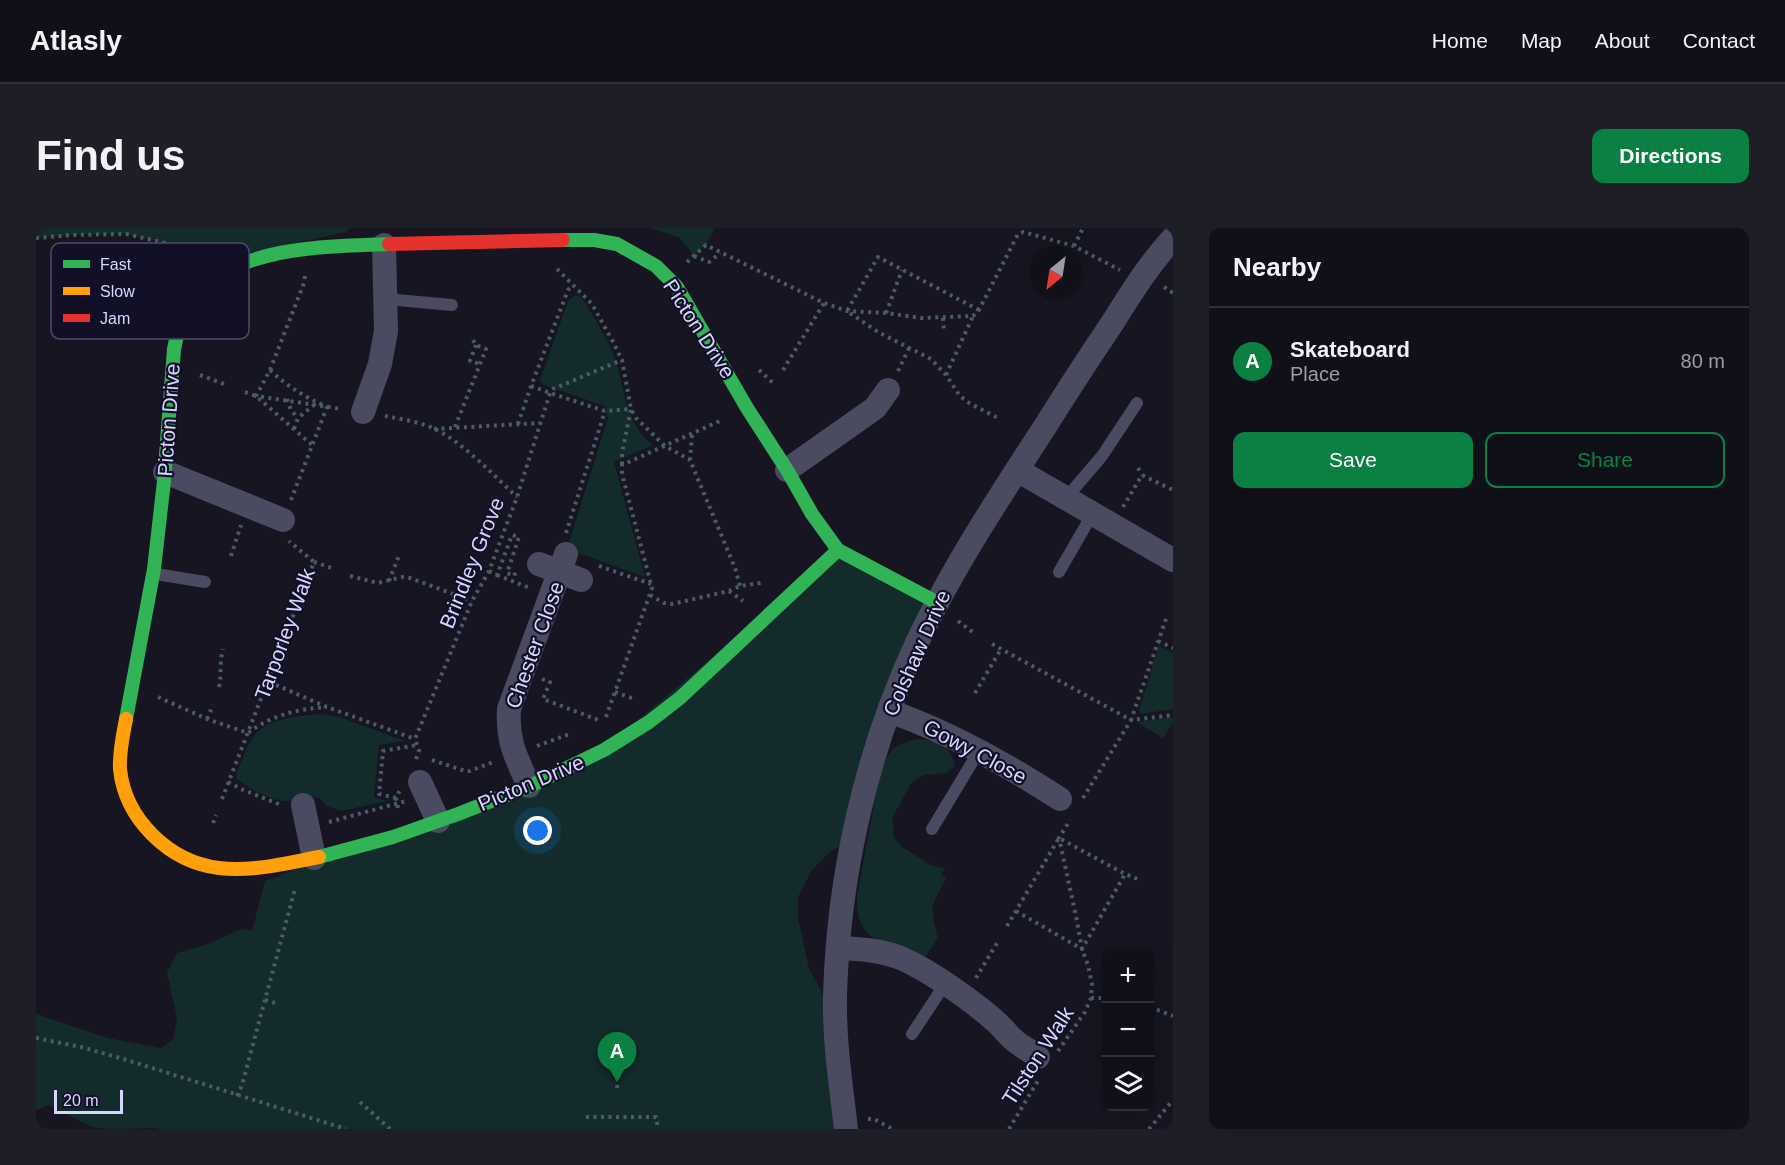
<!DOCTYPE html>
<meta charset="utf-8">
<style>
body{margin:0;font-family:Arial,sans-serif;background:#1e1e26;color:#f1f3f6}
.controls{position:absolute;right:18px;bottom:18px;display:grid;overflow:hidden;border-radius:12px;box-shadow:0 6px 24px #0002}
.controls button{width:54px;height:54px;display:grid;place-items:center;padding:0;border:0;border-bottom:2px solid #303038;background:#101019;color:#f1f3f6;font:30px sans-serif}
.compass{position:absolute;left:993px;top:18px;width:54px;height:54px;border-radius:50%;background:#101019;box-shadow:0 6px 24px #0002;rotate:210deg}
.scale{position:absolute;left:18px;bottom:15px;width:69px;box-sizing:border-box;padding-left:6px;border:3px solid #d8d6fe;border-top:0;font-size:16px;line-height:21px;white-space:nowrap;color:#d8d6fe;-webkit-text-stroke:4px #121026;paint-order:stroke}
.you{position:absolute;left:502px;top:603px;width:21px;height:21px;margin:-15px;border:4px solid #fff;border-radius:50%;background:#1a73e8;box-shadow:0 0 0 9px #1a73e833}
.badge{display:grid;place-items:center;width:39px;height:39px;border-radius:50%;background:#0b8043;color:#fff;font-size:20px;font-weight:700}
.pin{position:absolute;translate:-50% -50px;filter:drop-shadow(0 2px 3px #0008)}
.pin::after{content:'';position:absolute;top:32px;width:21px;height:18px;background:inherit;clip-path:polygon(0 0,100% 0,50% 100%)}
.list{margin:0;padding:0;list-style:none}
h2{display:flex;justify-content:space-between;align-items:center;height:78px;margin:0;padding:0 24px;font-size:26px}
h2 small{font-size:20px;font-weight:400;color:#9c9da2}
.list li{display:grid;grid-template-columns:39px 1fr auto;gap:18px;align-items:center;box-sizing:border-box;height:108px;padding:0 24px;border-top:2px solid #303038}
.list b{display:block;font-size:22px;white-space:nowrap}
.list p{margin:0;font-size:20px;white-space:nowrap;color:#9c9da2}
.list em{font-size:20px;font-style:normal;color:#9c9da2}
.actions{display:flex;gap:12px;padding:18px 24px}
.actions a{flex:1;padding:14px 0;border:2px solid #0b8043;border-radius:12px;text-align:center;font-size:21px;color:#0b8043}
.actions .main{background:#0b8043;color:#fff}
.icon{flex:none;width:33px;height:33px;fill:none;stroke:currentColor;stroke-width:2;stroke-linecap:round;stroke-linejoin:round}
.map{position:relative;flex:none;width:1137px;height:901px;overflow:hidden;border-radius:12px}
header{display:flex;align-items:center;gap:36px;box-sizing:border-box;height:84px;padding:0 30px;background:#101019;border-bottom:2px solid #303038}
header strong{font-size:28px}
nav{display:flex;gap:33px;margin-inline-start:auto;font-size:21px}
.intro{display:flex;align-items:center;justify-content:space-between;box-sizing:border-box;height:144px;padding:0 36px}
h1{margin:0;font-size:42px}
.button{padding:15px 27px;border-radius:12px;background:#0b8043;color:#fff;font-size:21px;font-weight:700}
main{display:flex;gap:36px;padding:0 36px}
aside{flex:1;background:#101019;border-radius:12px;box-shadow:0 6px 24px #0002}
.map>svg:first-child{display:block}
</style>
<header>
<strong>Atlasly</strong>
<nav><a>Home</a><a>Map</a><a>About</a><a>Contact</a></nav>
</header>
<div class="intro"><h1>Find us</h1><a class="button">Directions</a></div>
<main>
<div class="map">
<svg width="1137" height="901" viewBox="0 0 1137 901">
<rect width="100%" height="100%" fill="#161521"/>
<g fill="#132c2b">
<path d="M0,0h314l-4,4 -116,25 -24,-1 -26,-5 -15,-8 -39,-9 -53,1 -37,3z"/>
<path d="M615,0h64l-9,17 -12,11 -14,-18z"/>
<path d="M538,68h5l5,5c9,16 26,41 31,57 11,33 8,64 38,87l-39,17 31,115 -78,-28 41,-131 -3,-12 -61,-21 -4,-5 28,-79z"/>
<path d="M802,322l100,53 -86,240 -20,7 -20,20 -14,27v21l11,51 13,23 14,45 10,92h-687l-3,-1 -46,1 -19,-2 -42,-22 -13,5v-96l72,24 53,10 12,-9 4,-21 -10,-45 10,-20 31,-9 33,-15 11,2 13,-50 337,-130z"/>
<path d="M1123,418l14,7v56l-32,5 -2,-4z"/>
<path d="M284,486l22,4 63,23 -26,4 -5,52 13,4 -46,10 -14,-5 -7,-8c-13,-2 -22,2 -34,3 -13,0 -40,-14 -49,-22l-1,-5c5,-11 9,-24 16,-35 13,-21 46,-23 68,-25z"/>
<path d="M1137,489v6l-10,15 -27,-16z"/>
<path d="M881,511c17,1 35,7 38,27l-8,7 -23,2 -12,7 -20,36 2,20 7,8 31,20 13,2 -4,7 5,3c-15,29 -17,27 -8,60l-13,19c-37,-12 -70,-13 -68,-61l22,-118 8,-21 7,-9 9,-5z"/>
</g>
<g fill="none" stroke-linecap="round" stroke-linejoin="round">
<g stroke="#4c5b68" stroke-width="4" stroke-dasharray="3 4.5" stroke-linecap="butt">
<path d="M0,10l37,-3 53,-1 39,9 15,8 21,4"/>
<path d="M1038,18l9,-18"/>
<path d="M144,23l4,22"/>
<path d="M658,28l15,6 11,-9"/>
<path d="M651,34l19,-17 118,58 23,8 39,2 35,5 52,-2 6,-6 39,-76 5,-2 51,14 46,24"/>
<path d="M521,41l35,35 20,36 10,20 9,49 5,9 29,28 25,14"/>
<path d="M269,48l-1,7 -34,87 -14,26 86,13"/>
<path d="M1128,59l9,6"/>
<path d="M943,82l-101,-53 -31,54 31,21 53,27 15,16 14,21 9,7 29,15"/>
<path d="M850,85l16,-43"/>
<path d="M907,90l1,13"/>
<path d="M440,117l-6,16 10,3"/>
<path d="M234,142c18,17 35,27 57,37l-36,93"/>
<path d="M723,142l14,13"/>
<path d="M747,142l41,-67"/>
<path d="M862,143l11,-23"/>
<path d="M164,147l27,10"/>
<path d="M910,147l27,-59"/>
<path d="M495,158l19,7 55,18 26,-2 -9,44v12"/>
<path d="M209,164l11,4 56,49"/>
<path d="M251,171l4,11 7,8"/>
<path d="M349,188c16,3 35,6 50,13 31,16 57,45 82,68"/>
<path d="M482,196l13,-38 37,-96 5,-5"/>
<path d="M419,199l31,-78 -10,-4 -3,-5"/>
<path d="M258,201l4,-11 16,-13"/>
<path d="M398,201l106,-6"/>
<path d="M656,207l-2,25 45,108 5,18"/>
<path d="M1102,240l4,7"/>
<path d="M1087,279l19,-32 31,15"/>
<path d="M530,305l39,-122"/>
<path d="M195,328l10,-31"/>
<path d="M278,334l20,7"/>
<path d="M563,338l52,18"/>
<path d="M453,343l8,4 15,-40 7,2 -12,36 7,3 3,-7"/>
<path d="M461,347l33,13"/>
<path d="M314,348l28,7 24,-6 8,1 62,23"/>
<path d="M353,353l11,-28"/>
<path d="M693,363l14,10"/>
<path d="M614,367l14,8 8,1 57,-13 11,-5 21,-3"/>
<path d="M922,393l16,12"/>
<path d="M1122,413l15,7"/>
<path d="M956,416l139,76 35,-101"/>
<path d="M506,451l8,3 -7,17 58,22"/>
<path d="M233,454l58,25 88,32"/>
<path d="M183,459c3,-13 0,-24 4,-38"/>
<path d="M579,464l19,7"/>
<path d="M939,465l26,-44"/>
<path d="M122,469l49,22 41,14c24,-18 49,-24 79,-26"/>
<path d="M570,489l46,-129 -30,-114v-9l100,-45"/>
<path d="M171,491l6,-14"/>
<path d="M501,518l35,-13"/>
<path d="M380,531l3,-8 -4,-12 57,-138 17,-30 28,-74 33,-104 3,-4 69,-29"/>
<path d="M396,532l33,11h5l23,-9"/>
<path d="M192,554l13,7 40,16"/>
<path d="M360,570l-17,-4 4,-43 34,-6"/>
<path d="M1047,570l48,-78 42,-5"/>
<path d="M186,571l92,-237 -25,-21"/>
<path d="M362,580l-2,-10 4,-8"/>
<path d="M293,594l77,-21"/>
<path d="M177,595l3,-8"/>
<path d="M980,683l66,38 43,-75"/>
<path d="M971,698l52,-88 66,36 15,6"/>
<path d="M940,750l21,-35"/>
<path d="M1055,770h15"/>
<path d="M229,772l14,4"/>
<path d="M1114,779l23,9"/>
<path d="M0,810l45,9 46,13 219,69"/>
<path d="M1022,823l27,-39 6,-14 1,-14 -4,-19 -6,-16 -6,-33 -17,-78 11,-18"/>
<path d="M581,857l1,7"/>
<path d="M201,868l5,-11 53,-196"/>
<path d="M324,874l30,27"/>
<path d="M550,889h70l2,12"/>
<path d="M832,891h6l18,10"/>
<path d="M973,901l30,-50"/>
<path d="M1113,901l24,-29"/>
</g>
<g stroke="#4a4a61" stroke-width="12">
<path d="M350,71l66,6"/>
<path d="M1030,270l36,-42 35,-53"/>
<path d="M1023,344l34,-59"/>
<path d="M120,346l49,8"/>
<path d="M896,601l47,-78"/>
<path d="M876,806l33,-50"/>
</g>
<g stroke="#4a4a61" stroke-width="24">
<path d="M327,184l17,-48 6,-33 -2,-86"/>
<path d="M751,242l88,-62 13,-18"/>
<path d="M981,242l156,90"/>
<path d="M129,244l118,48"/>
<path d="M503,336l42,16"/>
<path d="M853,483c60,21 117,53 171,88"/>
<path d="M384,554l18,39"/>
<path d="M493,558c-13,-29 -22,-44 -20,-77l57,-155"/>
<path d="M267,577l11,53"/>
<path d="M803,720c20,1 40,2 59,9 28,11 75,44 97,64 7,6 13,14 20,20 7,6 16,10 23,16"/>
<path d="M810,901c-5,-44 -12,-88 -11,-132 3,-120 31,-244 81,-352 36,-77 84,-149 130,-220 22,-35 44,-69 67,-103 18,-29 37,-59 60,-84"/>
</g>
<g stroke="#30b455" stroke-width="14">
<path d="M527,12h31l23,4 39,22 21,21 70,121 40,62 25,44 26,36 100,53"/>
<path d="M90,491l28,-150 10,-88 10,-132c19,-105 131,-101 215,-105"/>
<path d="M283,629l74,-20 65,-23 74,-29 72,-35 45,-28 31,-24 158,-148"/>
</g>
<path stroke="#ff9f0a" stroke-width="14" d="M90,491c-3,16 -7,33 -6,50 5,50 49,93 99,99 33,4 68,-5 100,-11"/>
<path stroke="#e5322d" stroke-width="14" d="M353,16l174,-4"/>
</g>
<g text-anchor="middle" stroke-width="4.5" stroke-linejoin="round" paint-order="stroke">
<g font-size="21" fill="#d8d6fe" stroke="#121026">
<text transform="translate(663 101) rotate(57)" y="7">Picton Drive</text>
<text transform="translate(133 192) rotate(-86)" y="7">Picton Drive</text>
<text transform="translate(436 335) rotate(-68)" y="7">Brindley Grove</text>
<text transform="translate(249 406) rotate(-70)" y="7">Tarporley Walk</text>
<text transform="translate(499 417) rotate(-70)" y="7">Chester Close</text>
<text transform="translate(881 425) rotate(-66)" y="7">Colshaw Drive</text>
<text transform="translate(939 524) rotate(28)" y="7">Gowy Close</text>
<text transform="translate(495 555) rotate(-23)" y="7">Picton Drive</text>
<text transform="translate(1002 828) rotate(-57)" y="7">Tilston Walk</text>
</g>
</g>
<rect x="15" y="15" width="198" height="96" rx="9" fill="#121026" stroke="#4d4b67" stroke-width="1.5"/>
<rect x="27" y="32" width="27" height="8" fill="#30b455"/>
<rect x="27" y="59" width="27" height="8" fill="#ff9f0a"/>
<rect x="27" y="86" width="27" height="8" fill="#e5322d"/>
<g font-size="16" fill="#d8d6fe">
<text x="64" y="42">Fast</text>
<text x="64" y="69">Slow</text>
<text x="64" y="96">Jam</text>
</g>
</svg>
<div class="controls">
<button>+</button>
<button>−</button>
<button><svg class="icon" aria-label="layers" viewBox="0 0 24 24"><path d="M12 4l9 5-9 5-9-5zM3 14l9 5 9-5"/></svg></button>
</div>
<svg class="compass" viewBox="-18 -18 36 36"><path d="M0-13l5 13h-10z" fill="#e53935"/><path d="M0 13l5-13h-10z" fill="#9c9da2"/></svg>
<div class="scale">20 m</div>
<div class="you"></div>
<div class="pin badge" style="left:581px;top:854px">A</div>
</div>
<aside>
<h2>Nearby<small></small></h2>
<ul class="list">
<li><span class="badge">A</span><div><b>Skateboard</b><p>Place</p></div><em>80 m</em></li>
</ul>
<div class="actions"><a class="main">Save</a><a>Share</a></div>
</aside>
</main>
